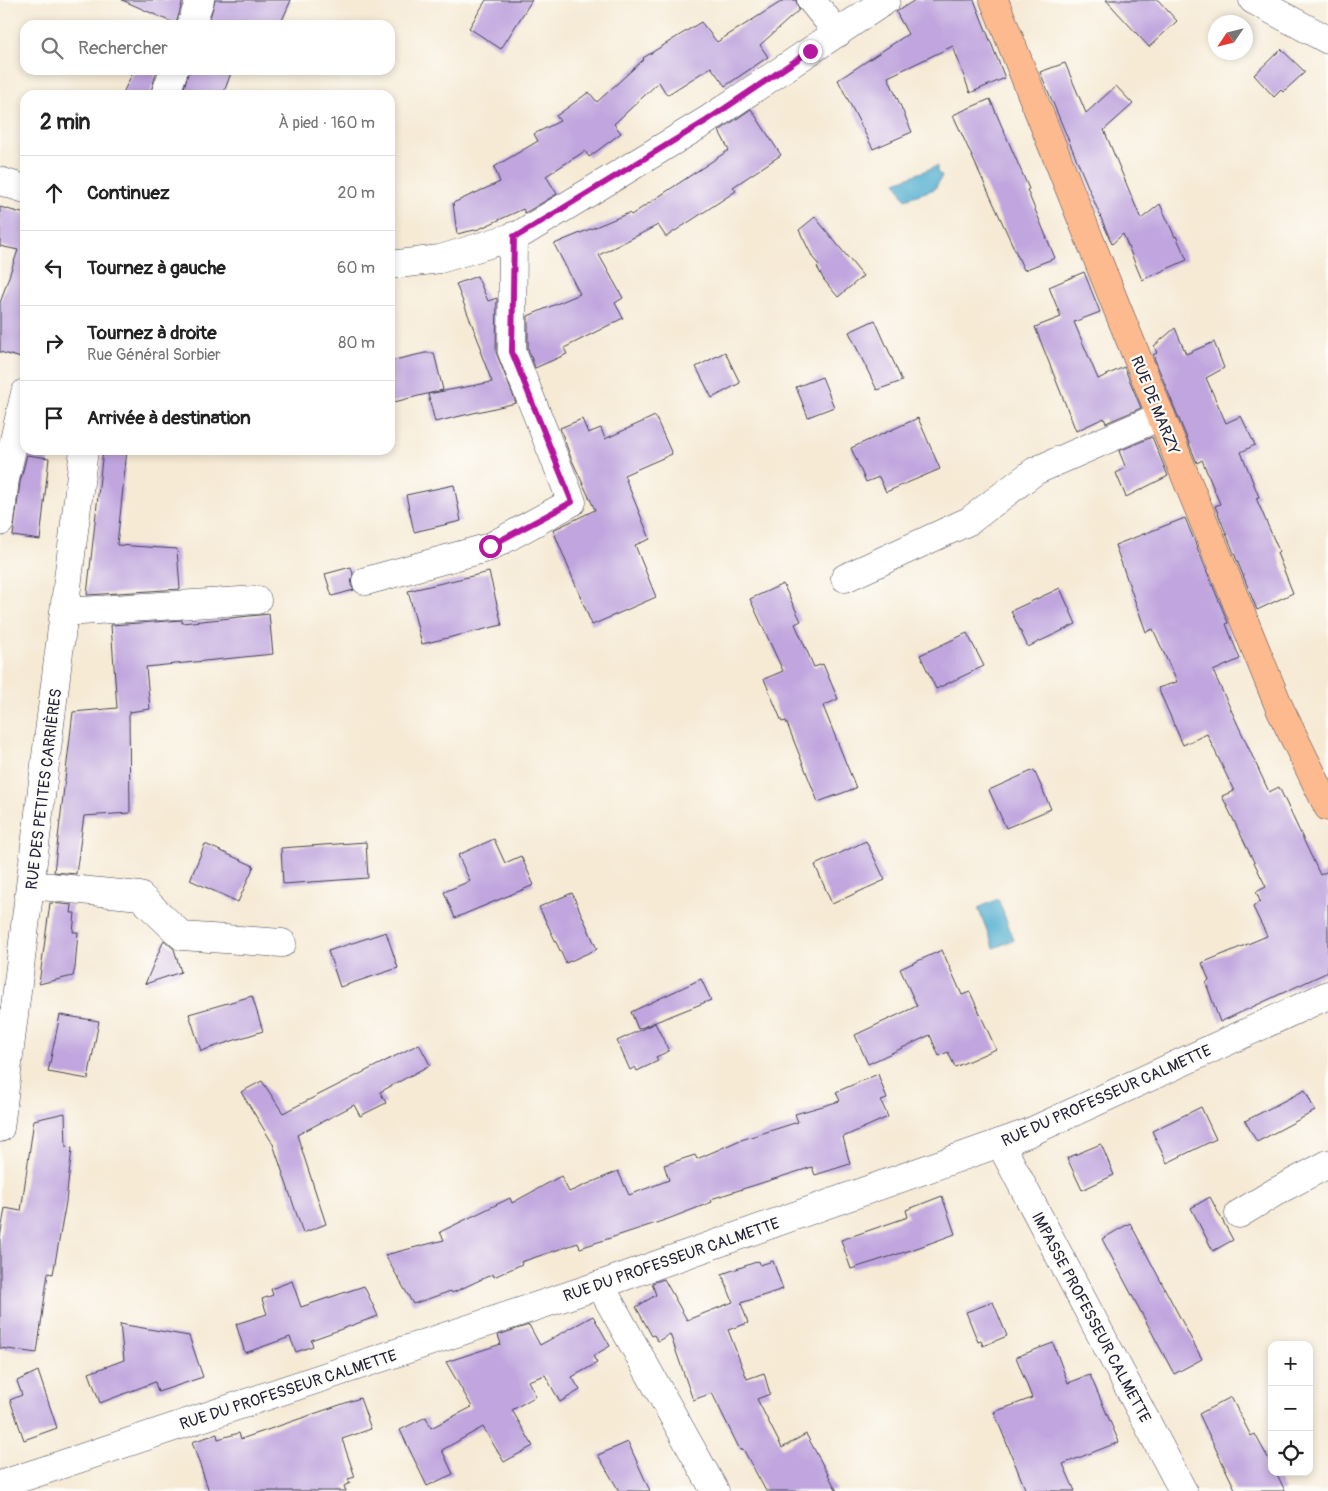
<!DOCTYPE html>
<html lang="fr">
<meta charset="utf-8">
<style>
body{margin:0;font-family:Pangolin,sans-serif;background:#f2f2f2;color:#222}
.controls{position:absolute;right:15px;bottom:15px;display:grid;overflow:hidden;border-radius:10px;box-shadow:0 2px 8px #0003}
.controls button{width:45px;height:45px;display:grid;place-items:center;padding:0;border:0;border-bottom:1px solid #e0e0e0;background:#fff;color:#222;font:25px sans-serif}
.compass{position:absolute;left:1208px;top:15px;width:45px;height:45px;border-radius:50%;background:#fff;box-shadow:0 2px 8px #0003;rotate:235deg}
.stop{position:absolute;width:15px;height:15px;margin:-11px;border:4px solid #b5179e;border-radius:50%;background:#fff}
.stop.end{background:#b5179e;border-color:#fff;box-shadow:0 1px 5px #0008}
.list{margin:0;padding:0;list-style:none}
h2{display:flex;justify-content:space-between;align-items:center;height:65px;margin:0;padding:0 20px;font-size:21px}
h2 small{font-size:16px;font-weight:400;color:#767676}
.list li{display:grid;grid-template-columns:32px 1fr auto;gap:15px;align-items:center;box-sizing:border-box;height:75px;padding:0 20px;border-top:1px solid #e0e0e0}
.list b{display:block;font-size:19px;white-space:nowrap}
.list p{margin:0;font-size:16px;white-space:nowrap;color:#767676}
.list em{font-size:16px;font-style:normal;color:#767676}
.icon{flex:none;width:28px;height:28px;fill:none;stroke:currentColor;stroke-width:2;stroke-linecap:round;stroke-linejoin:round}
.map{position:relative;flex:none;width:1328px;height:1491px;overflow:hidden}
.search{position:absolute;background:#fff;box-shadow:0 2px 8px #0003;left:20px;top:20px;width:375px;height:55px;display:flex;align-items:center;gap:12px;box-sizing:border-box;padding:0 18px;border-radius:15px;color:#767676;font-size:19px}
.panel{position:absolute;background:#fff;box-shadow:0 2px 8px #0003;left:20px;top:90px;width:375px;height:365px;border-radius:15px}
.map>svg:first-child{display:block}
</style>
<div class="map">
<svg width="1328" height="1491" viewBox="0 0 1328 1491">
<rect width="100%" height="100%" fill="#fdfcf7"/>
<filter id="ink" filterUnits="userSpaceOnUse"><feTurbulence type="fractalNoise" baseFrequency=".02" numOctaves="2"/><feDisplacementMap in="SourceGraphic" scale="10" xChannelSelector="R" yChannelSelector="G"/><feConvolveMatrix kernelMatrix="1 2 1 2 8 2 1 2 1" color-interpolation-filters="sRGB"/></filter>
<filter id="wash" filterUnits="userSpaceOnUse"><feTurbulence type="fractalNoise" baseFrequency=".0096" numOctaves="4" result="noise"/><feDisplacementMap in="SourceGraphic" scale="20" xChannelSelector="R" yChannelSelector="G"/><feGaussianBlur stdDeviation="1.12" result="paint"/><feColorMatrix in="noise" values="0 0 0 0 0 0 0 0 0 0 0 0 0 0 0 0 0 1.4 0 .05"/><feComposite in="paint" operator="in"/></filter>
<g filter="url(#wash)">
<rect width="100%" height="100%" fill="#f6ead5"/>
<g fill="#52afd0" stroke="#3a6886">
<path d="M937,166v6l5,4 -7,13 -30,10 -9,-17z"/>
<path d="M998,899l16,41 -20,8 -16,-40z"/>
</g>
<g id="blocks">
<g fill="#c0a5de">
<path d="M122,0h61l-7,24z"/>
<path d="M215,0h76l-11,25h-72z"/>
<path d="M486,0h46l-31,49 -32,-21z"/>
<path d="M784,0h12l3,10 -39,35 8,12 -43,29 -14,-19 -44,28 -8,-13 -45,42 7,9 -32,24 -4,-6 -39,25 11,18 -32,19 -2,-4 -44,20 -22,5 -4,-31 47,-21 -6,-15 44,-26 -4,-7 26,-13 -4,-5 33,-24 8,10 47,-43 -1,-1 58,-36 16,20z"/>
<path d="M915,0h59l31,78 -35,15 -17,-47 -65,31 24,55 -39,17 -35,-69 70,-46 -12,-22z"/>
<path d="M1106,0h52l19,21 -28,26z"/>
<path d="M1281,49l24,23 -22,20 -2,-2 -7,7 -20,-22z"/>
<path d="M1065,63l21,50 30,-27 17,18 -29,26 37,89 19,-15 15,33 1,-1 11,24 -45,20 -19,-46 -11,10 -72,-172z"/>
<path d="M134,70h23l-7,25h-28z"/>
<path d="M189,70h43l-9,25h-41z"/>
<path d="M990,99l39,90 -2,1 28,68 -31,12 -71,-155z"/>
<path d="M751,109l30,46 -48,32 3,4 -70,46 -8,-12 -59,30 24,43 -8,5 8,15 -59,30 3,6 -32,14 -7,-19v-33l52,-22 -26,-50 75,-31 2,2 98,-65 -10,-19z"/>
<path d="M0,207l25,7v145l-25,-7v-49l18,-53 -18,-4z"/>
<path d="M815,217l48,59 -25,21 -14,-17 -7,-13 2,-2 -6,-7 -14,-28z"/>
<path d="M1084,272l16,40 -26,10 24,57 26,-12 17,41 -35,15 -2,-5 -28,13 -41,-104 26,-10 -12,-30z"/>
<path d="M477,276l11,25 9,-3 -1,54 20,51 -81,19 -7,-28 64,-12 -12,-31 2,-1 -26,-66z"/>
<path d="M875,320l27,61 -25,9 -28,-58z"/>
<path d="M1175,328l11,26 28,-12 10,26 -18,10 20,45 15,-7 14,29 -14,7 18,45 -3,1 23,53 -2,2 16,40 -36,17 -42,-104 5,-2 -18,-44 -5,3 -44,-108 4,-2 -3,-7z"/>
<path d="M725,352l15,31 -28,15 -16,-31z"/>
<path d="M425,353h9l9,37 -53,13v-42z"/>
<path d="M822,377l12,30 -26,10 -12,-30z"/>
<path d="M655,416l17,38 -48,21 26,64 -15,6 21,52 -64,28 -39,-95 42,-20 -24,-52 -11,-30 22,-9 6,14 13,-5 4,11z"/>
<path d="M918,418l22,51 -54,23 -7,-15 -13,5 -15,-34z"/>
<path d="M1152,437l16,39 -42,21 -10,-24 10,-5 -7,-17z"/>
<path d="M103,450h24l-10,95 60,4 3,40 -93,6z"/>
<path d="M27,455l22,3 -9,82 -27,-4 7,-54z"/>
<path d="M454,485l7,36 -47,11 -8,-37z"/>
<path d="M1185,518l43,105 -2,1 14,35 -27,12 56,121 10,-5 41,88 8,-4v101l-108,50 -14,-39 3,-3 -7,-17 65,-27 -14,-29 7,-6 -4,-9 10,-5 -44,-91 12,-5 -27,-57 -24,11 -25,-57 19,-6 -24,-53 -7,3 -31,-87z"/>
<path d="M351,567l2,7 -2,11 3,5 -22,6 -7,-22z"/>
<path d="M489,572l13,53 -80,19 -14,-53z"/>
<path d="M783,584l18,37 -6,3 19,43 9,-3 15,35 -15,7 33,82 -38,14 -32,-81 -4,1 -18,-43 19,-8 -33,-72z"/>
<path d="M1060,588l16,36 -48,23 -17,-36z"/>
<path d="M269,614l4,40 -127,13 4,42 -21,3 1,101 -46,3 -8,58 -22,-2 19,-160 44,-4 -6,-83 71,-5v3z"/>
<path d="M967,633l17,33 -48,23 -16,-34z"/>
<path d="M1034,770l17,39 -45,19 -17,-38z"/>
<path d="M494,839l11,24 16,-7 13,29 -79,33 -11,-26 26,-11 -12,-26z"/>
<path d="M866,841l19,39 -53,24 -17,-39z"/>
<path d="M366,842l2,36 -85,6 -2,-36z"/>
<path d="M205,844l49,22 -16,36 -48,-22z"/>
<path d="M572,893l25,56 -31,14 -27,-56z"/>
<path d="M50,903l22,2 -1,8h4l-2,19h5l-3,36 -2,8 -34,8z"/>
<path d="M386,932l12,36 -58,19 -12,-36z"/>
<path d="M164,940l10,9 7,23 -36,12z"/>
<path d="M942,950l20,45 8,-3 26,57 -41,18 -7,-15 -9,4 -9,-21 -62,29 -13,-29 62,-29 -17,-37z"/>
<path d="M701,979l10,21 -73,29 -7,-17z"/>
<path d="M252,996l11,35 -62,20 -12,-37z"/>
<path d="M60,1015l39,6 -11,58 -40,-7z"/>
<path d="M655,1023l14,28 -13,6 2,4 -21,10 -2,-4 -5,3 -13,-29z"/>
<path d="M419,1044l11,21 -50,27 6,11 -26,13 -6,-11 -57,30 29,89 -23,9 -30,-89 -32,-52 21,-11 21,32z"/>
<path d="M878,1074l9,25 -6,2 7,16 -45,20 7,27 -35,11 -3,-8 -101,32 1,3 -44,17 -88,29 -2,-5 -57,19 1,2 -28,13 -1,-3 -41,19 -1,-2 -38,13 -28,-49 59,-15 -4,-8 70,-34 2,5 49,-27 8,16 49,-21 11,24 40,-15 -5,-15 31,-10 2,4 41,-18 60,-19 -3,-8 45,-13 -4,-9z"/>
<path d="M1305,1090l10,21 -58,31 -12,-21z"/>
<path d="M1201,1107l15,32 -49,24 -15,-32z"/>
<path d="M65,1113l1,34 6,1 -6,54 -13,72 -5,-1 -11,80 -37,-5v-110l5,-30 16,3 13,-91z"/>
<path d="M1101,1144l13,31 -32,15 -15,-32z"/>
<path d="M942,1196l13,38 -41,15 -63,20 -10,-29 67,-23 -2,-7z"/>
<path d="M1210,1197l23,43 -20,11 -22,-43z"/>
<path d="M1130,1223l72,136 -28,15 -72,-135z"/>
<path d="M759,1261l1,4 13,-4 10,28 -42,14 7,20 -20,7 19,49 17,-6 6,21 -13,5 25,49 24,-14 31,57h-71l-23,-42 -3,1 -28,-57 -19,7 -23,-66 -12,7 -4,-6 -2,1 -16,-29 20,-12 -4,-12 12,-4 23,41 46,-18 -11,-28z"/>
<path d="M292,1281l9,26 63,-21 14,30 -67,24 2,6 -17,6 -6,-15 -45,16 -9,-29 31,-10 -5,-15 11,-4 -2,-6z"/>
<path d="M993,1302l14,34 -24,10 -2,-5 -3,1 -12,-30z"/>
<path d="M593,1316l17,30 -17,10 4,7 -25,14 8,13 -20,12 -15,-27 -17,6 8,15 -24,14 21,36 -29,16 -21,-35 -41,23 11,24 -26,12 -27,-56 26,-13 5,11 41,-21 -26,-45 55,-18 -3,-9 31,-10 11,20z"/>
<path d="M120,1324l69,12 14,41 -45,15 -3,-10 -55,21 -11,-30 35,-13z"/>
<path d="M1053,1343l15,40 22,-8 29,67 -56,22 12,27h-49l-32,-79 38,-14 -16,-41z"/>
<path d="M38,1371l19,57 -33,12 -14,-40 12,-5 -5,-14z"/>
<path d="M1231,1397l20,39 4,-2 2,4 15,27v7h4l9,19h-49l-37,-77z"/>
<path d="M360,1398l11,31 -29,10 13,38 -7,2 2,4 -6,3 2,5h-137l-17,-49 25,-8 1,5 21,-6 2,6z"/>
<path d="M628,1442l22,49h-31l-21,-36z"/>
</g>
</g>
</g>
<g filter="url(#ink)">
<use href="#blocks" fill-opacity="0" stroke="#424052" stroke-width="1"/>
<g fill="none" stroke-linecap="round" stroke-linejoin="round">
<g stroke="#424052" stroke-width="29">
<g id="minor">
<path d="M811,0l27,33"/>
<path d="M1253,0l75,40"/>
<path d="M191,25l9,-25"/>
<path d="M165,95l9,-25"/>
<path d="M0,181l25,8"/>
<path d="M390,265l50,-6 79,-24 187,-114 180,-121"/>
<path d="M0,522l5,-43 20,-86"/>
<path d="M845,578l124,-57 66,-50 126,-55"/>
<path d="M366,581l124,-34 82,-45 -60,-150 1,-116"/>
<path d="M65,612l192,-12"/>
<path d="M31,885l109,11 42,40 100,7"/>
<path d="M0,1128l84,-678"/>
<path d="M1000,1143l183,348"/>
<path d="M1239,1214l38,-23 51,-27"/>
<path d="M600,1285l115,206"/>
<path d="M0,1485l600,-200 428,-152 300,-138"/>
</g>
</g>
<g stroke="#424052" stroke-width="29">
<path id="major" d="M994,0l123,308 163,401 48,98"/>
</g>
<use href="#minor" stroke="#fff" stroke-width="28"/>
<use href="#major" stroke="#fcba8e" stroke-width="28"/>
</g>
</g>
<g fill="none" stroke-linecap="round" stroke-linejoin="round" filter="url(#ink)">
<path stroke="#b5179e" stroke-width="6" d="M490,546l82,-44 -60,-150 2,-116 5,-1 187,-114 104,-70"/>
</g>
<g text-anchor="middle" stroke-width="4.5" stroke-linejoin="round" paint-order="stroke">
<g font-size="16" fill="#22223b" stroke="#fdfcf7">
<text transform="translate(1156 405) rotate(68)" y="6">RUE DE MARZY</text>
<text transform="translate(43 789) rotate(-83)" y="6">RUE DES PETITES CARRIÈRES</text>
<text transform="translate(1106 1095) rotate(-24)" y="6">RUE DU PROFESSEUR CALMETTE</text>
<text transform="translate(671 1259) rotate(-19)" y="6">RUE DU PROFESSEUR CALMETTE</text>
<text transform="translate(1092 1317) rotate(62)" y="6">IMPASSE PROFESSEUR CALMETTE</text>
<text transform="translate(288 1389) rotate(-18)" y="6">RUE DU PROFESSEUR CALMETTE</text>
</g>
</g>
</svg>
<div class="controls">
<button>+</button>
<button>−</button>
<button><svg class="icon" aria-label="locate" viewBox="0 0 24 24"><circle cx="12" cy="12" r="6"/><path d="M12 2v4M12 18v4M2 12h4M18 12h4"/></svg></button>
</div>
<svg class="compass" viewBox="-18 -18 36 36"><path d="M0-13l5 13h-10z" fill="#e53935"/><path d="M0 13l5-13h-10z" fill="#767676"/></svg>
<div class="stop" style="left:490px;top:546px"></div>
<div class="stop end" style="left:810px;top:51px"></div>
<div class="search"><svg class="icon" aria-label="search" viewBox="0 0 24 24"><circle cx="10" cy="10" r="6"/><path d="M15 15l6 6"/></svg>Rechercher</div>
<section class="panel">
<h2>2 min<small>À pied · 160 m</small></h2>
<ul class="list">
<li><svg class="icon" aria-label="ahead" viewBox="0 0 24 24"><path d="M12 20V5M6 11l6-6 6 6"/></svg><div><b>Continuez</b></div><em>20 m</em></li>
<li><svg class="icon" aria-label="left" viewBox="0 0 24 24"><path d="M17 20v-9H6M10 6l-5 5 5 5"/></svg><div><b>Tournez à gauche</b></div><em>60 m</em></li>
<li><svg class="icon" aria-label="right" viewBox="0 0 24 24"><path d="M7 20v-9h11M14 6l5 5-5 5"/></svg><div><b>Tournez à droite</b><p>Rue Général Sorbier</p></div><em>80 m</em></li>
<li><svg class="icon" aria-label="arrive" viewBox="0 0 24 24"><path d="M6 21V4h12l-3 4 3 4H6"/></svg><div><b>Arrivée à destination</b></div></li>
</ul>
</section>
</div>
